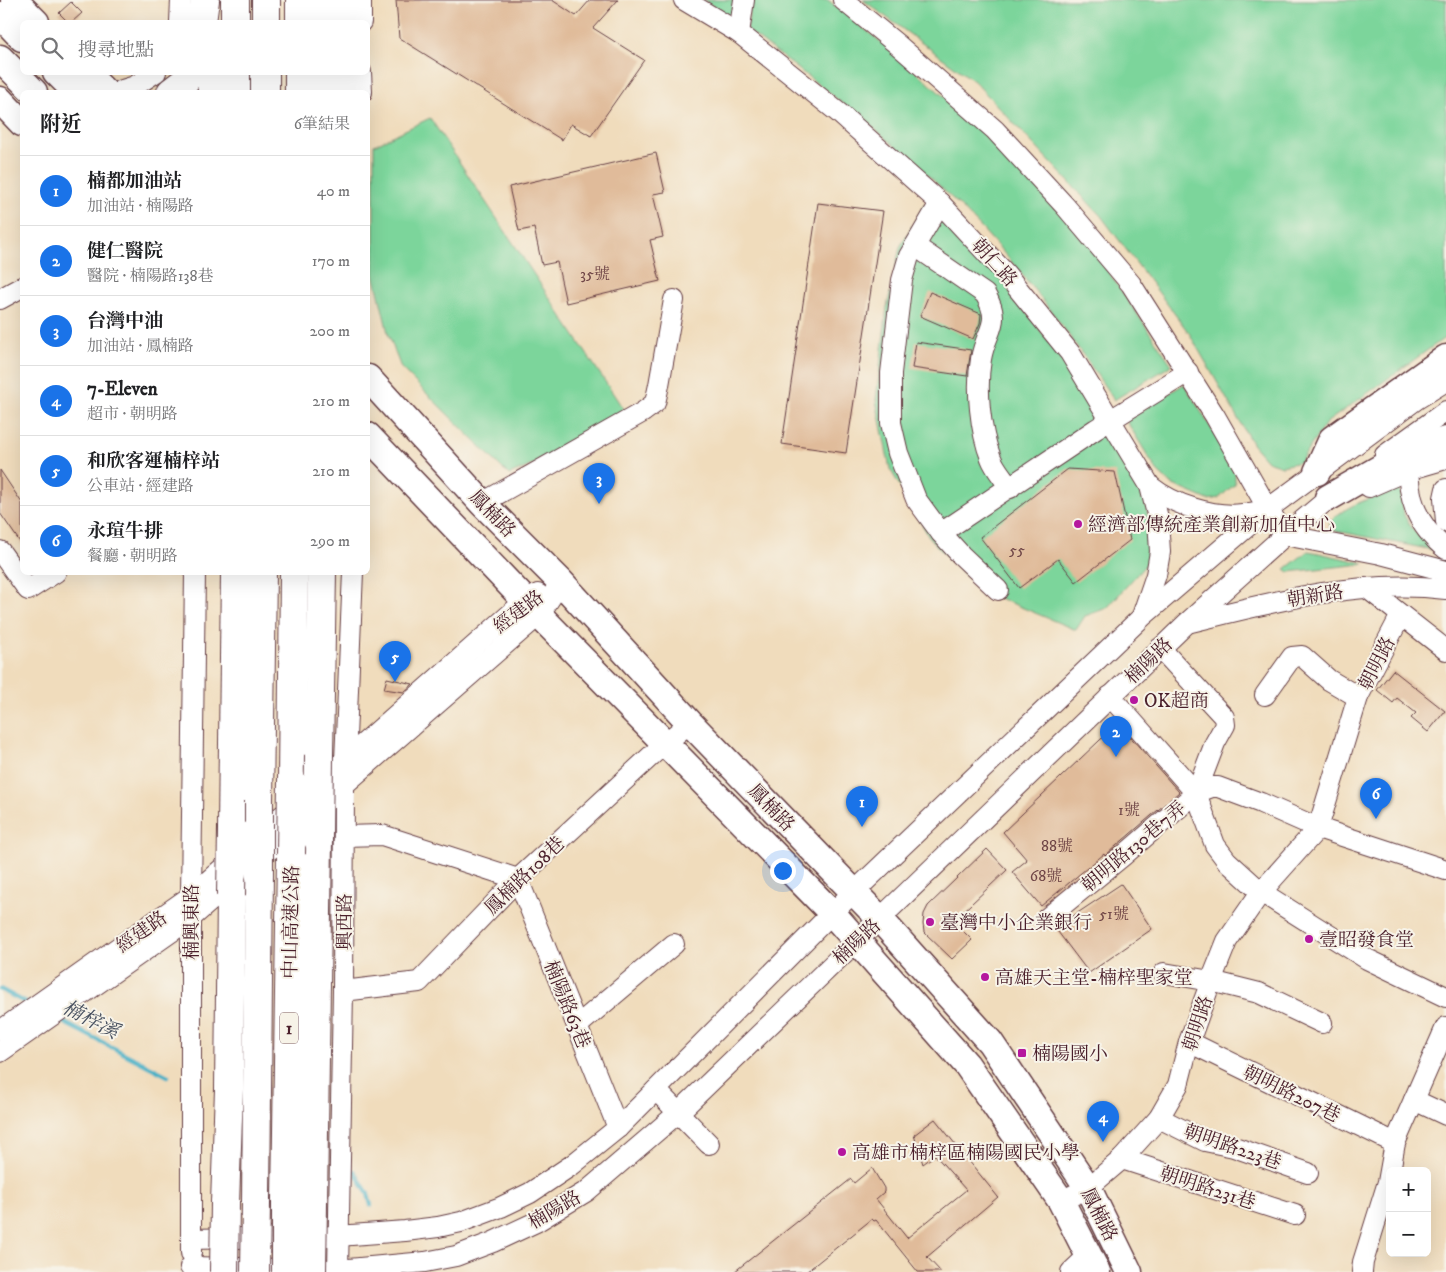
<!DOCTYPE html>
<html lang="zh-TW">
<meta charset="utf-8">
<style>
body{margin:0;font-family:"IM FELL DW Pica","Noto Serif TC",serif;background:#f6f6f6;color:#202124}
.controls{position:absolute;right:15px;bottom:15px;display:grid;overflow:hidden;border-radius:8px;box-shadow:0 5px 20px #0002}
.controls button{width:45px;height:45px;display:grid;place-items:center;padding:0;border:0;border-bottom:1px solid #e0e0e0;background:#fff;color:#202124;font:25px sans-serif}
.you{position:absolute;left:782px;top:870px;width:18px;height:18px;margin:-12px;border:4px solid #fff;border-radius:50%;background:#1a73e8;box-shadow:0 0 0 8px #1a73e833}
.badge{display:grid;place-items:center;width:32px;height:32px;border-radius:50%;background:#1a73e8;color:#fff;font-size:16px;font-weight:700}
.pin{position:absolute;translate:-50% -41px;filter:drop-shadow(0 1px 2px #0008)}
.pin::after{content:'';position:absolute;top:26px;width:18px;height:15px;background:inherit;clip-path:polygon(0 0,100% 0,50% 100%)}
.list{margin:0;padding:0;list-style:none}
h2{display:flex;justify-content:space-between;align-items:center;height:65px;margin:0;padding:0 20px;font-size:21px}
h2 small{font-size:16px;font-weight:400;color:#757577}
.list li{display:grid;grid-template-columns:32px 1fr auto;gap:15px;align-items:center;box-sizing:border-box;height:70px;padding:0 20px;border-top:1px solid #e0e0e0}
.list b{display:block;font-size:19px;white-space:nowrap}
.list p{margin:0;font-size:16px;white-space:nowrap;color:#757577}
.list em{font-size:16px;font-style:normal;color:#757577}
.icon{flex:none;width:28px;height:28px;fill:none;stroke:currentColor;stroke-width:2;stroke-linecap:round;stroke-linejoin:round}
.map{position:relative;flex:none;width:1446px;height:1272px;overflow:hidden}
.search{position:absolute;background:#fff;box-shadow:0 5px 20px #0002;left:20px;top:20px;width:350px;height:55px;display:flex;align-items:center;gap:12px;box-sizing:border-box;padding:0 18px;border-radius:8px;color:#757577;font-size:19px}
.panel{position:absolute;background:#fff;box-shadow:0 5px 20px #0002;left:20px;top:90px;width:350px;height:485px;border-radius:8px}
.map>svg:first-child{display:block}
</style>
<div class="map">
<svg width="1446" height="1272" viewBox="0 0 1446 1272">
<rect width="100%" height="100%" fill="#f7f3e8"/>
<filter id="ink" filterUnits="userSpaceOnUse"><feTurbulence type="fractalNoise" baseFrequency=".02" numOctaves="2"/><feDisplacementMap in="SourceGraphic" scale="10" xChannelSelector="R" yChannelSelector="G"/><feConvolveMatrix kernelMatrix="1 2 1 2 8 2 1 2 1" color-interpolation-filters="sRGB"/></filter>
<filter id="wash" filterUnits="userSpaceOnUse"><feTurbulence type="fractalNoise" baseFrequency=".0096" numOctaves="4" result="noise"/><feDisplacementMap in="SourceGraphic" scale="20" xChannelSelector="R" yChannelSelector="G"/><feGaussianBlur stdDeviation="1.12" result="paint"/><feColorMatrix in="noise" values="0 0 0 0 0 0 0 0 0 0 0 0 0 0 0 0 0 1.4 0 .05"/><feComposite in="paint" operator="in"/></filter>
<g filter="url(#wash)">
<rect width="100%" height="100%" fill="#f0dcbc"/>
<g fill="#7bd59b" stroke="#627a63">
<path d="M703,0h31l-3,18z"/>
<path d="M751,0h77l63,50 106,93 93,102 82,120 -58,35c-47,-70 -97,-138 -157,-197 -64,-64 -138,-118 -210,-173z"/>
<path d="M863,0h583v337l-120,86 -26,39 -18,4 -15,-5 -14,-16 -64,-112 -88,-117 -127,-135z"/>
<path d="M430,118l202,304 -123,53 -108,-107 -13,-35 -14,-59v-129z"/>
<path d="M925,203l72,72 65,83 61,97 24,53 2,53 -42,47 -22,8 -9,14 -96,-40 -49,-50 -41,-71 -14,-69 11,-93 13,-60z"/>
<path d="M1184,384l51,83v17l-16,14 -11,2 -37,-16 -14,-13 -31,-51z"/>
<path d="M1400,488l4,27 9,15 20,20 -102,-20 -2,-6c11,-18 51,-29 71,-36z"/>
<path d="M1308,551l6,1 50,11 -1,1 -74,8 -4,-3z"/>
</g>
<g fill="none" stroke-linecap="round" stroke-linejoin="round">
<g stroke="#47b0c6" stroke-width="4.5">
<path d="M0,989l28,15"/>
<path d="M57,1019l111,57"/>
<path d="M354,1171l14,23 3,11"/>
</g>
</g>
<g id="blocks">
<g fill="#e0bb9a">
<path d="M396,0h156l24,16 14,-16h28l-25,28 51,32 -53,76 -20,-12 -9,16 -163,-102z"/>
<path d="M71,2l11,11 -10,9h-4l-9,-9z"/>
<path d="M656,153l9,39 -12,2 10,43 -13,3 10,41 -94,22 -9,-41 -15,3 -8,-37 -15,3 -10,-44z"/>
<path d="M818,203l65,8 -37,242 -64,-9z"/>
<path d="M930,292l51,22 -1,9 -7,16 -53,-23z"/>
<path d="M916,342l55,8 -4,26 -55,-8z"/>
<path d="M1068,469l47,3 15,68 -54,42 -18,-23 -39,29 -39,-51z"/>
<path d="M0,470l22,33v42l-22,-32z"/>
<path d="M1393,670l52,41 -17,21 -17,-14 5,-5 -19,-15 -4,5 -16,-13z"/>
<path d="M387,678l26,6 -9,8 -20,-3z"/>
<path d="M1118,723l61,69 -63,54 -11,10 -1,-2 -63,52 -29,-34 15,-12 -24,-28z"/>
<path d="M987,849l20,21 -54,51 19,19 -20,19 -28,-27 -1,-8 1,-10 4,-8z"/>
<path d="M1121,884l31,45 -63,44 -34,-45z"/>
<path d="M935,1119l63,78 -71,60 14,15h-23l-42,-52 -2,1 -2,-2 -66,53h-72l117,-93 3,4 18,-15 12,20v4l-8,7 31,39 59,-48 -31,-35 -12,9 -9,-29z"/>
</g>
</g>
</g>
<g filter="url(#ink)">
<use href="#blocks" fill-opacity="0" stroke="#633b41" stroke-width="1"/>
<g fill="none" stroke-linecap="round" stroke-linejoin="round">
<g stroke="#633b41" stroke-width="22">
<g id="minor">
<path d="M361,0v22"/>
<path d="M684,0l55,33 100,80 101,90 66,71 64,79 80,133 8,32 2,34 -4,23 -14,41"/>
<path d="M843,0l55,45 97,85 70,76 66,78 84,132 53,93 17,26"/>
<path d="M180,22l1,-22"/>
<path d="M739,33l5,-33"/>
<path d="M361,72l1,20"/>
<path d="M116,92l19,-6 21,-14"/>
<path d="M940,203l-31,53 -7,24 -11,93v50l7,30 18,46 25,34 20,22 37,35"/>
<path d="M915,246l70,48c18,30 1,35 -4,65 -5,29 -1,72 10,99 4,11 13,20 19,30"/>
<path d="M0,299l22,-12"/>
<path d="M1385,455l61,-44"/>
<path d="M1408,458c-1,39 8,67 38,91"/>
<path d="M1150,486c24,19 63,32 93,28 8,-1 16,-3 23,-4"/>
<path d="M1369,487l39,-17 38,-11"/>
<path d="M1446,489l-2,9 2,24"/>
<path d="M482,503l161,-91 12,-9 4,-18 15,-85"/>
<path d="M941,533l155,-104 92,-57"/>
<path d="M1285,535l96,19 65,17"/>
<path d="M0,551l28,39 28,-18"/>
<path d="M1367,588l79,62"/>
<path d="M1191,622c83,-21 169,-43 255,-33"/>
<path d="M1160,648l64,69 1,8 -10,18 -19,50"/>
<path d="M1265,695l27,-38 10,-1 27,24 29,17"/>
<path d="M1110,696l86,97 19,52 12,16 34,31 106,67 79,38"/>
<path d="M344,836l38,-1 136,44 100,249"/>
<path d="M1047,918l77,-63 72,-62 16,-6h6l43,16 57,25 128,42"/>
<path d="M1164,973l47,8 48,12 63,30"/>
<path d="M343,991l76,-9 99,-103 147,-136 25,-20"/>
<path d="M577,1026l97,-82"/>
<path d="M0,1031l191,-135 334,-295 13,-7"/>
<path d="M1189,1042l206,101"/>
<path d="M0,1052l191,-134 348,-303 22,-33"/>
<path d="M656,1090l53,54"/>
<path d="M1414,1100l32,15"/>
<path d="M1159,1118l46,23 29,6 74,26"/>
<path d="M1122,1159l173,56"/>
<path d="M1061,1201l27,-13 34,-29 37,-41 19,-33 11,-43 22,-61 16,-40 34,-49 57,-64 40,-131 43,-82"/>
<path d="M191,1239l147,-3 67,-5 33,-4 23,-5 40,-15 29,-14 42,-28 46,-37 214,-215 310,-296 126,-108 149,-110 29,-18"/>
<path d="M191,1253v-357l4,-324"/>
<path d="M190,1267l148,3 87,-8 31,-6 37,-14 43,-20 51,-31 91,-78 509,-490 98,-88 55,-46"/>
<path d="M338,1272l5,-281 1,-206 9,-213"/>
<path d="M1071,1272l18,-17"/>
<path d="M1362,1272l1,-10 25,-80 7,-39 51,-116"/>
</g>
</g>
<g stroke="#633b41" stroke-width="29">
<g id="major">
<path d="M14,0l22,22"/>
<path d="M0,15l22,23"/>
<path d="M0,58l34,34"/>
<path d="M56,72l20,20"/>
<path d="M85,72l20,20"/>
<path d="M0,100l22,23"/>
<path d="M368,378l114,125 79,79 129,141 190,196 110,123 98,146 41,84"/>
<path d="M368,436l171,179 293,298 135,152 94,136 36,71"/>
<path d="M1317,472l15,-33 114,-81"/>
<path d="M1328,498l80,-46 38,-12"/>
</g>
</g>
<g stroke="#633b41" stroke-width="30">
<g id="highway">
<path d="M235,0v22"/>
<path d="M325,0v22"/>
<path d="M345,0v22"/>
<path d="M202,22l3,-22"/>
<path d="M266,22v-22"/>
<path d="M300,22v-22"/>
<path d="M236,72v20"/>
<path d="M326,72v20"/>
<path d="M346,72v20"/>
<path d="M171,92l13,-10 8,-10"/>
<path d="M212,92v-20"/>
<path d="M265,92v-20"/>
<path d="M299,92v-20"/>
<path d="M319,755l3,-183"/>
<path d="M292,781l2,-209"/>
<path d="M259,801l3,-229"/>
<path d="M232,829l3,-257"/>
<path d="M286,1201l5,-347"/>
<path d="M256,1202l3,-329"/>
<path d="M225,1203l4,-114 2,-193"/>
<path d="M313,1203l5,-363"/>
</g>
</g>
<use href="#minor" stroke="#fff" stroke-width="20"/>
<use href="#major" stroke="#fff" stroke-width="26"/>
<use href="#highway" stroke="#fff" stroke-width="28"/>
<g stroke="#633b41" stroke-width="30" stroke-linecap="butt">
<g id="highway-bridge">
<path d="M318,840l1,-85"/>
<path d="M291,854l1,-73"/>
<path d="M259,873v-72"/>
<path d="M231,896l1,-67"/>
<path d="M224,1272l1,-69"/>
<path d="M255,1272l1,-70"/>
<path d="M286,1272v-71"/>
<path d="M312,1272l1,-69"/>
</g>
</g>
<use href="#highway-bridge" stroke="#fff" stroke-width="28"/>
</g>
</g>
<g fill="#b5179e" stroke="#f7f3e8" stroke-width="2">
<circle cx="1078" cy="524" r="5"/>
<circle cx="1134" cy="700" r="5"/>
<circle cx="930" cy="922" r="5"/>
<circle cx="1309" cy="939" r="5"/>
<circle cx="985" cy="977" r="5"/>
<rect x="1017" y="1048" width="10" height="10" rx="2.5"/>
<circle cx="842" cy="1152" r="5"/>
</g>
<g text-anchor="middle" stroke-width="4" stroke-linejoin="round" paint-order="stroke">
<g font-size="16" fill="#704647">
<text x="595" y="279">35號</text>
<text x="1017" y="555">55</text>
<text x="1129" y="815">1號</text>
<text x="1057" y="851">88號</text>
<text x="1046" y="881">68號</text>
<text x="1114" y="919">51號</text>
</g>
<rect fill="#f7f3e8" stroke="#7e5f64" stroke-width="1" x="280" y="1012.5" width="18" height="31" rx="4"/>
<g font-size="18" font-weight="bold" fill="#4a1f2b">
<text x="289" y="1034">1</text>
</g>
<g font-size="19" fill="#4a1f2b" stroke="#f7f3e8">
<text transform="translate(995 262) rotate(48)" y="7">朝仁路</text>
<text transform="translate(493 513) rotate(46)" y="7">鳳楠路</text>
<text transform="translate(1315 595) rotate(-9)" y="7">朝新路</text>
<text transform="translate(518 611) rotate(-37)" y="7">經建路</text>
<text transform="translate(1148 660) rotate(-44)" y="7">楠陽路</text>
<text transform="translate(1376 663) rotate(-63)" y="7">朝明路</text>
<text transform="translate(772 807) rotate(46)" y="7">鳳楠路</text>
<text transform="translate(1133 846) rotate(-40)" y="7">朝明路130巷7弄</text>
<text transform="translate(524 875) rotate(-44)" y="7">鳳楠路108巷</text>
<text transform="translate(191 922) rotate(-90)" y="7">楠興東路</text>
<text transform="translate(290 922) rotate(-89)" y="7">中山高速公路</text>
<text transform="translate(344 922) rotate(-90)" y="7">興西路</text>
<text transform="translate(141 931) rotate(-35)" y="7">經建路</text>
<text transform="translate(856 941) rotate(-43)" y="7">楠陽路</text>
<text transform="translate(568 1004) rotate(68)" y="7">楠陽路63巷</text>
<text transform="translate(1197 1023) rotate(-72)" y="7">朝明路</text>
<text transform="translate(1292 1093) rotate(26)" y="7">朝明路207巷</text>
<text transform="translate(1233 1146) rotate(19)" y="7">朝明路223巷</text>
<text transform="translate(1208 1187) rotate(18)" y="7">朝明路231巷</text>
<text transform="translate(554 1209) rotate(-30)" y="7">楠陽路</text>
<text transform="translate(1100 1214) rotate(63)" y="7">鳳楠路</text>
</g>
<g font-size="19" fill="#4a1f2b" stroke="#f7f3e8" text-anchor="start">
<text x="1088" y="531">經濟部傳統產業創新加值中心</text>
<text x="1144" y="707">OK超商</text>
<text x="940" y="929">臺灣中小企業銀行</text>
<text x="1319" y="946">壹昭發食堂</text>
<text x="995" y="984">高雄天主堂-楠梓聖家堂</text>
<text x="1032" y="1060">楠陽國小</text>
<text x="852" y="1159">高雄市楠梓區楠陽國民小學</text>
</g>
<g font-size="20" font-style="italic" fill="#495261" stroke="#f7f3e8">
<text transform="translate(91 1019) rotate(27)" y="7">楠梓溪</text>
</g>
</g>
</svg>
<div class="controls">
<button>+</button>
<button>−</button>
</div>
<div class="you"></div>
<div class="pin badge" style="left:862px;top:827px">1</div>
<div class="pin badge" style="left:1116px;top:757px">2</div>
<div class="pin badge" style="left:599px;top:504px">3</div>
<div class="pin badge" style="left:1103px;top:1142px">4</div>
<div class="pin badge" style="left:395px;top:682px">5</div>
<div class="pin badge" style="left:1376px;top:819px">6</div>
<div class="search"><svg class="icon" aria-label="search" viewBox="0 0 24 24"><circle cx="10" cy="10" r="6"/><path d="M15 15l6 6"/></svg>搜尋地點</div>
<section class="panel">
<h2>附近<small>6筆結果</small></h2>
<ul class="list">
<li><span class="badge">1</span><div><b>楠都加油站</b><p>加油站 · 楠陽路</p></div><em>40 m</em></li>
<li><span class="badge">2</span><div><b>健仁醫院</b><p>醫院 · 楠陽路138巷</p></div><em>170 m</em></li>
<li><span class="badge">3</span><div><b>台灣中油</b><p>加油站 · 鳳楠路</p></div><em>200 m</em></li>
<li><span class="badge">4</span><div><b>7-Eleven</b><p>超市 · 朝明路</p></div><em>210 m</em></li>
<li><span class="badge">5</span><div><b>和欣客運楠梓站</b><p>公車站 · 經建路</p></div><em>210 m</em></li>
<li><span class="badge">6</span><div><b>永瑄牛排</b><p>餐廳 · 朝明路</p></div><em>290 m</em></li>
</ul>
</section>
</div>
